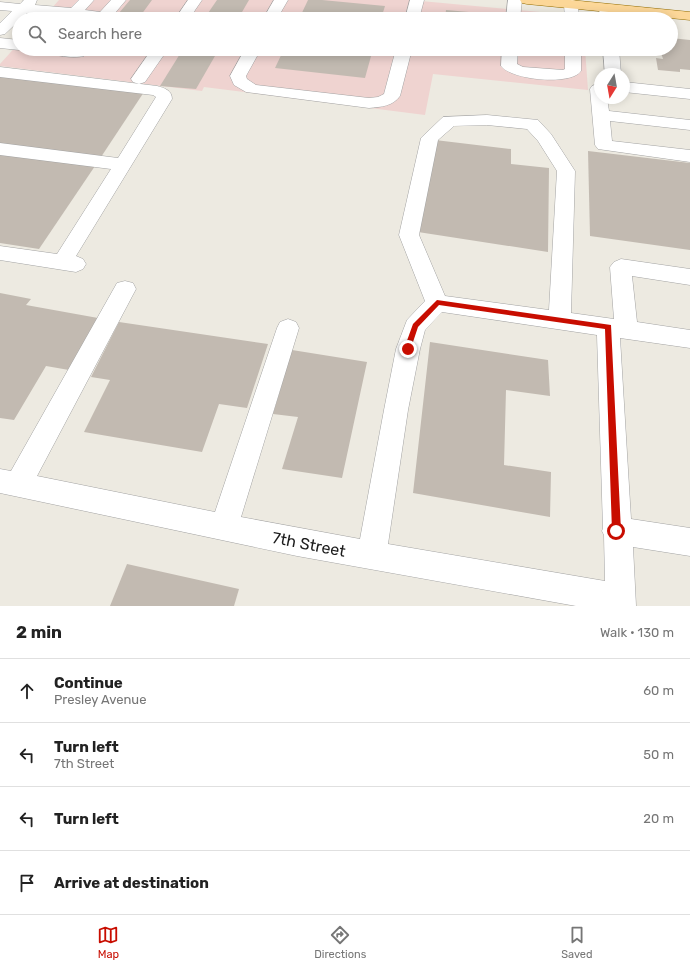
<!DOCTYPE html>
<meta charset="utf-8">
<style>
body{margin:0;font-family:Rubik,sans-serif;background:#f6f6f6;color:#222}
.compass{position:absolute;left:594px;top:68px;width:36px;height:36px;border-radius:50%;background:#fff;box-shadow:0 2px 10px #0003;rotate:191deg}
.stop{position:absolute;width:12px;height:12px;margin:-9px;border:3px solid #c80d00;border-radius:50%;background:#fff}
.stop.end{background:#c80d00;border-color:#fff;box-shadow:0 1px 4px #0008}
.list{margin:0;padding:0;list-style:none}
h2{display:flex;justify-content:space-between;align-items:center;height:52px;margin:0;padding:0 16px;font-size:17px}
h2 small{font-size:13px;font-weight:400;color:#767676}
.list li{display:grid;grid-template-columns:26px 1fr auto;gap:12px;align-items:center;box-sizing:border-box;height:64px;padding:0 16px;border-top:1px solid #e0e0e0}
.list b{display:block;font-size:15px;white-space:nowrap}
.list p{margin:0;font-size:13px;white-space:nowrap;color:#767676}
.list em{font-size:13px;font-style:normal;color:#767676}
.icon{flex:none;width:22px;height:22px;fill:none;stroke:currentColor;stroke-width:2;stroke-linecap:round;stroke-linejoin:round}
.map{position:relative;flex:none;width:690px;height:606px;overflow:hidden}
.search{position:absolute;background:#fff;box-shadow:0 2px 10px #0003;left:12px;right:12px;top:12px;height:44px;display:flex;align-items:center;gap:10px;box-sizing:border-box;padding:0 14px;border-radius:22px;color:#767676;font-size:15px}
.sheet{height:308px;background:#fff}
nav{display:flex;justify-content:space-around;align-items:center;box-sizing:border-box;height:56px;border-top:1px solid #e0e0e0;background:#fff;font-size:11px;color:#767676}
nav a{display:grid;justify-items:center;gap:2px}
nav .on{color:#c80d00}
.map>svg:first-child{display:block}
</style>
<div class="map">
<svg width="690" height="606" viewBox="0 0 690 606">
<rect width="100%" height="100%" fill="#edeae1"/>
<g fill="#efd3d0">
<path d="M59,0h351l173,16v3h-541z"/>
<path d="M19,43v6h566l3,41 -155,-16 -8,41 -221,-28 -2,4 -202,-25v-2z"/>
</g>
<g fill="#c2bab1">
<path d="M130,0h22l-11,15 -4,-1 -4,5h-13l4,-5 -5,-1z"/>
<path d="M217,0h32l-11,19h-34z"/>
<path d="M308,0h14l63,6 -4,13h-82z"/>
<path d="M446,10l23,2v7h-24z"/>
<path d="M480,14l21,2v3h-22z"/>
<path d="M671,38l19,2v30l-10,-1v3l-22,-2 -2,-12 7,1 -3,-10h11z"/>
<path d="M183,49h36l-23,40 -36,-3z"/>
<path d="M284,49h89l-8,29 -90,-10z"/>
<path d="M529,49h21l1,5 -22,-2z"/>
<path d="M0,75l144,17 -43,65 -101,-13z"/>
<path d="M435,140l76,9v15l38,4 -1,84 -130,-20z"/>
<path d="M588,151l102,12v87l-100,-14z"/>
<path d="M0,153l95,13 -56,83 -39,-6z"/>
<path d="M0,293l31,6 -5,6 72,13 -29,52 -23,-4 -32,54 -14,-2z"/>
<path d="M119,322l149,22 -21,64 -28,-4 -17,48 -118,-20 26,-52 -19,-3z"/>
<path d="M430,342l118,18 2,36 -44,-6 -2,75 47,7 -1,45 -137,-24z"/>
<path d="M292,350l75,12 -25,116 -60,-9 16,-52 -25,-3z"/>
<path d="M127,564l112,25 -5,17h-124z"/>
</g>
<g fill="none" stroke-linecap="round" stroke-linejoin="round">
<g stroke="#a3a3a3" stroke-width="1">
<g id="minor">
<path d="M24,0h13l-2,5 36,3 8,-8h15l-9,10 15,2 11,-12h15l-16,19h-23l-60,-6 -22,21 -5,1v-12l12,-12 -12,-1v-8l20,2z"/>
<path d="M188,0h14l-13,19h-14z"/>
<path d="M274,0h14l-11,19h-14z"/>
<path d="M410,0h14l-5,19h-14z"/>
<path d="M508,0h14l-2,19h-14z"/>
<path d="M572,0l4,1 2,3 1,15h-14l-1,-15 2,-3z"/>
<path d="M606,4l5,1 2,3 1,11h-14l-1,-11 2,-3z"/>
<path d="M0,38l19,2v9h2l-2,1 -19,-2z"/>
<path d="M40,49h50l-6,7c-12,3 -29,-1 -41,-4z"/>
<path d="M152,49h16l-23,33 -6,2 -6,-2 -2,-3z"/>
<path d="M245,49h16l-15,27 1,3 9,6 113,13 9,-1 6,-3 12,-45h16l-12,47c-7,10 -19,11 -31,12l-123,-16 -12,-7 -4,-9z"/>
<path d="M502,49h16l-1,15 6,3 40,3 2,-1v-20h16v22c-10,15 -70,9 -80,-5z"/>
<path d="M603,49h16l2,25h-16z"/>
<path d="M0,67l157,19c7,2 15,4 15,13l-96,157 7,3 3,5 -3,5 -7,3 -76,-12v-14l57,8 54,-85 -111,-14v-12l118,15 38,-61 -3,-2 -153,-18z"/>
<path d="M624,82l66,7v10l-66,-7z"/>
<path d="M600,83v15h7l2,13 81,9v10l-80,-9 2,20 78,9v12l-92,-13 -3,-4 -5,-56 2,-3z"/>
<path d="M487,115l51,5 13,14 24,37 -4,142 43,6 -4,-52 4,-5 7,-3 69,10v16l-58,-9 5,46 53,8v18l-70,-10 11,181 59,9v28l-57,-9 3,59h-60l-279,-50 -297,-63v-24l11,2 106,-188 8,-2 8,2 3,6 -99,187 178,36 62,-184 3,-6 8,-3 8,3 3,6 -58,189 119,22 24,-129 12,-61 11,-29 18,-19 -26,-66 22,-97 22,-21zM487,125l40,4 11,12 19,30 -8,139 -104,-14 -26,-61 19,-95 16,-14zM442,312l155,23 6,193 -1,3 2,4 1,46 -217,-37 20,-134 12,-61 5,-19z"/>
</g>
</g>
<g stroke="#946d00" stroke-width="1">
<path id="major" d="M520,0h50l120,12v8l-163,-16 -5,-1z"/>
</g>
<use href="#minor" fill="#fff" fill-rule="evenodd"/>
<use href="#major" fill="#fcd798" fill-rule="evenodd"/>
</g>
<path fill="#c80d00" d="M437,300l174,25 10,206 -2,3 -3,1 -2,-1 -2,-3 -7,-202 -166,-24 -21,22 -8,24h-5l-1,-2 9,-25z"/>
<g text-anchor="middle" stroke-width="3" stroke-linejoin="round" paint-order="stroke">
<g font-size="16" fill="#1c1c1c" stroke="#fff">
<text transform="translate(309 544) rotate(11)" y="6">7th Street</text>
</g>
</g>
</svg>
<svg class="compass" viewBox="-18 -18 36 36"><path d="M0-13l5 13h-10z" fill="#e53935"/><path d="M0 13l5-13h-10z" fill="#767676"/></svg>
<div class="stop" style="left:616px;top:531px"></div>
<div class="stop end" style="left:408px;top:349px"></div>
<div class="search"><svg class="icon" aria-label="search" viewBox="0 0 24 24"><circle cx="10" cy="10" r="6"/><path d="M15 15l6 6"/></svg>Search here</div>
</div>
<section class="sheet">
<h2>2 min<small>Walk · 130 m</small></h2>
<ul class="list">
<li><svg class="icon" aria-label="ahead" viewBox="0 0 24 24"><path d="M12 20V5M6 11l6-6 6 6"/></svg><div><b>Continue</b><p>Presley Avenue</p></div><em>60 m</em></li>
<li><svg class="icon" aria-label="left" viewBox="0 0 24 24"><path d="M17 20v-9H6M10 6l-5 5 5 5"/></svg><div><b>Turn left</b><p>7th Street</p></div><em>50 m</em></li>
<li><svg class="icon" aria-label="left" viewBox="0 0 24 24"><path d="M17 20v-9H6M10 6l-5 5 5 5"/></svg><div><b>Turn left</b></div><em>20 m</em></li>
<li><svg class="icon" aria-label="arrive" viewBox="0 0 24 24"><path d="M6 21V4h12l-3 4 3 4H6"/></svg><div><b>Arrive at destination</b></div></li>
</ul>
</section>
<nav>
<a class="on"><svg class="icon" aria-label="map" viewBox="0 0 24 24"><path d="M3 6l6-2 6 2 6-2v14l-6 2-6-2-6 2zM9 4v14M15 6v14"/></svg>Map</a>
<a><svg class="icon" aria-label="directions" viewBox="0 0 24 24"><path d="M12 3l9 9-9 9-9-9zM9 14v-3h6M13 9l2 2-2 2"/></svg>Directions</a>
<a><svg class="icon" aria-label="saved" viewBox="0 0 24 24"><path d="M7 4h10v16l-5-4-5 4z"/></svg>Saved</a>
</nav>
